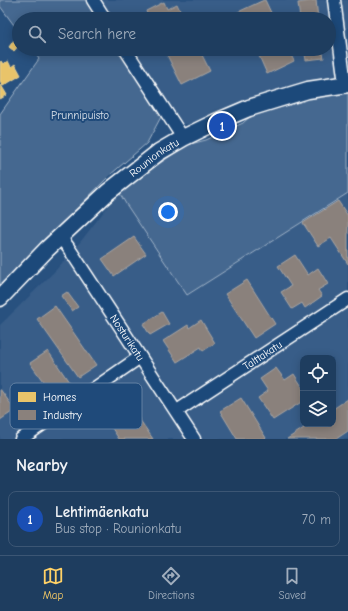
<!DOCTYPE html>
<meta charset="utf-8">
<style>
body{margin:0;font-family:"Comic Neue",sans-serif;background:#264465;color:#f1f3f6}
.controls{position:absolute;right:12px;bottom:12px;display:grid;overflow:hidden;border-radius:8px;box-shadow:0 2px 10px #0003}
.controls button{width:36px;height:36px;display:grid;place-items:center;padding:0;border:0;border-bottom:1px solid #3c5674;background:#1e3d5f;color:#f1f3f6;font:20px sans-serif}
.you{position:absolute;left:168px;top:212px;width:14px;height:14px;margin:-10px;border:3px solid #fff;border-radius:50%;background:#1a73e8;box-shadow:0 0 0 6px #1a73e833}
.badge{display:grid;place-items:center;width:26px;height:26px;border-radius:50%;background:#ffd166;color:#fff;font-size:13px;font-weight:700}
.pin{position:absolute;translate:-50% -50%;border:2px solid #fff;box-shadow:0 1px 4px #0006}
.list{margin:0;padding:0;list-style:none}
h2{display:flex;justify-content:space-between;align-items:center;height:52px;margin:0;padding:0 16px;font-size:17px}
h2 small{font-size:13px;font-weight:400;color:#a1aebd}
.list li{display:grid;grid-template-columns:26px 1fr auto;gap:12px;align-items:center;box-sizing:border-box;height:56px;margin:0 8px 8px;padding:0 8px;border:1px solid #3c5674;border-radius:8px}
.list b{display:block;font-size:15px;white-space:nowrap}
.list p{margin:0;font-size:13px;white-space:nowrap;color:#a1aebd}
.list em{font-size:13px;font-style:normal;color:#a1aebd}
.icon{flex:none;width:22px;height:22px;fill:none;stroke:currentColor;stroke-width:2;stroke-linecap:round;stroke-linejoin:round}
.map{position:relative;flex:none;width:348px;height:439px;overflow:hidden}
.search{position:absolute;background:#1e3d5f;box-shadow:0 2px 10px #0003;left:12px;right:12px;top:12px;height:44px;display:flex;align-items:center;gap:10px;box-sizing:border-box;padding:0 14px;border-radius:22px;color:#a1aebd;font-size:15px}
.sheet{height:116px;background:#1e3d5f}
nav{display:flex;justify-content:space-around;align-items:center;box-sizing:border-box;height:56px;border-top:1px solid #3c5674;background:#1e3d5f;font-size:11px;color:#a1aebd}
nav a{display:grid;justify-items:center;gap:2px}
nav .on{color:#ffd166}
.map>svg:first-child{display:block}
</style>
<div class="map">
<svg width="348" height="439" viewBox="0 0 348 439">
<rect width="100%" height="100%" fill="#28517f"/>
<filter id="ink" filterUnits="userSpaceOnUse"><feTurbulence type="fractalNoise" baseFrequency=".025" numOctaves="2"/><feDisplacementMap in="SourceGraphic" scale="8" xChannelSelector="R" yChannelSelector="G"/><feConvolveMatrix kernelMatrix="1 2 1 2 8 2 1 2 1" color-interpolation-filters="sRGB"/></filter>
<g filter="url(#ink)">
<g fill="#375d88" fill-rule="evenodd">
<path d="M101,0h247v77l-51,9 -39,10 -63,28h-10l-7,-5 -46,-70h197v-30h-216z"/>
<path d="M119,192l7,12 61,91 161,-102v246h-348v-114l56,-55 25,-29zM303,358h30v66h-30z"/>
</g>
<g fill="#446890" stroke="#a2b4c8">
<path d="M0,0h86l13,19h-80v13l-19,-26z"/>
<path d="M32,49h87l43,66 -15,28 -37,32 -110,112v-173l39,-55z"/>
<path d="M348,90v103l-161,102 -61,-91 -7,-12 10,-8 58,-39 19,-5 37,-17 11,-10 33,-11z"/>
</g>
<g fill="#e9c46a" stroke="#f0d697">
<path d="M14,40l5,3v2l-5,6 -5,-4z"/>
<path d="M1,61l2,3 5,-3 3,6 4,-3 6,11 -18,11 -3,-5v-19z"/>
<path d="M1,85l6,10 -7,4v-13z"/>
</g>
<g fill="#8a817c" stroke="#ada7a3">
<path d="M264,0h1l9,19h-32l-4,-7z"/>
<path d="M316,0l2,19h-18l-2,-16z"/>
<path d="M164,2l3,7 10,-5 7,15h-35l-3,-8z"/>
<path d="M164,49h35l11,22 -28,14z"/>
<path d="M256,49h32l6,12 -27,13z"/>
<path d="M304,49h18l2,9 -18,2z"/>
<path d="M338,201l10,15v48l-17,-26 -13,8 -15,-23z"/>
<path d="M134,237l12,17 -32,22 -12,-17z"/>
<path d="M295,255l13,20 10,-7 10,16 -10,6 4,6 -17,12 -3,-5 -10,6 -11,-17 10,-6 -13,-20z"/>
<path d="M247,280l28,44 -21,14 -29,-44z"/>
<path d="M67,292l11,15 -6,4 -11,-15z"/>
<path d="M55,306l41,59 -18,12 -41,-58z"/>
<path d="M162,312l7,12 -19,11 -7,-11z"/>
<path d="M201,320l14,23 -12,8 -2,-4 -24,15 -14,-21 25,-16 1,3z"/>
<path d="M48,351l21,31 -17,12 -22,-31z"/>
<path d="M276,368l9,12 9,-6 9,14v13l-30,19 -15,-22 10,-7 -8,-12z"/>
<path d="M0,389l15,21 -15,10z"/>
<path d="M241,398l25,40 -2,1h-27l-17,-28z"/>
<path d="M348,399v32l-12,8h-49l23,-15h23v-15z"/>
<path d="M131,407l22,32h-34l-11,-17z"/>
</g>
<g fill="none" stroke-linecap="round" stroke-linejoin="round">
<g stroke="#fff" stroke-width="15">
<g id="minor">
<path d="M93,0l12,19"/>
<path d="M334,0l11,84"/>
<path d="M125,49l58,89"/>
<path id="s1" d="M60,237l8,10 126,192"/>
<path id="s2" d="M177,411l171,-112"/>
<path d="M21,439l119,-82"/>
</g>
</g>
<g stroke="#fff" stroke-width="19">
<g id="major">
<path id="s3" d="M0,298l47,-49 61,-57 51,-40 24,-14 33,-16 33,-14 29,-9 30,-9 40,-6"/>
</g>
</g>
<use href="#minor" stroke="#1f4a7a" stroke-width="12"/>
<use href="#major" stroke="#1f4a7a" stroke-width="16"/>
</g>
</g>
<g text-anchor="middle" stroke-width="4" stroke-linejoin="round" paint-order="stroke">
<g font-size="11" fill="#dae1e9" stroke="#1f4a7a">
<text x="80" y="119">Prunnipuisto</text>
</g>
<g font-size="11" fill="#fff" stroke="#1f4a7a">
<text dy="4" stroke="none"><textPath href="#s3" startOffset="209">Rounionkatu</textPath></text>
<text dy="4" stroke="none"><textPath href="#s1" startOffset="121">Nosturikatu</textPath></text>
<text dy="4" stroke="none"><textPath href="#s2" startOffset="102">Talttakatu</textPath></text>
</g>
</g>
<rect x="10" y="383" width="132" height="46" rx="6" fill="#1f4a7a" stroke="#6280a2" stroke-width="1"/>
<rect x="18" y="392" width="18" height="10" fill="#e9c46a"/>
<rect x="18" y="410" width="18" height="10" fill="#8a817c"/>
<g font-size="11" fill="#fff">
<text x="43" y="401">Homes</text>
<text x="43" y="419">Industry</text>
</g>
</svg>
<div class="controls">
<button><svg class="icon" aria-label="locate" viewBox="0 0 24 24"><circle cx="12" cy="12" r="6"/><path d="M12 2v4M12 18v4M2 12h4M18 12h4"/></svg></button>
<button><svg class="icon" aria-label="layers" viewBox="0 0 24 24"><path d="M12 4l9 5-9 5-9-5zM3 14l9 5 9-5"/></svg></button>
</div>
<div class="you"></div>
<div class="pin badge" style="left:222px;top:126px;background:#1a4fb4">1</div>
<div class="search"><svg class="icon" aria-label="search" viewBox="0 0 24 24"><circle cx="10" cy="10" r="6"/><path d="M15 15l6 6"/></svg>Search here</div>
</div>
<section class="sheet">
<h2>Nearby<small></small></h2>
<ul class="list">
<li><span class="badge" style="background:#1a4fb4">1</span><div><b>Lehtimäenkatu</b><p>Bus stop · Rounionkatu</p></div><em>70 m</em></li>
</ul>
</section>
<nav>
<a class="on"><svg class="icon" aria-label="map" viewBox="0 0 24 24"><path d="M3 6l6-2 6 2 6-2v14l-6 2-6-2-6 2zM9 4v14M15 6v14"/></svg>Map</a>
<a><svg class="icon" aria-label="directions" viewBox="0 0 24 24"><path d="M12 3l9 9-9 9-9-9zM9 14v-3h6M13 9l2 2-2 2"/></svg>Directions</a>
<a><svg class="icon" aria-label="saved" viewBox="0 0 24 24"><path d="M7 4h10v16l-5-4-5 4z"/></svg>Saved</a>
</nav>
